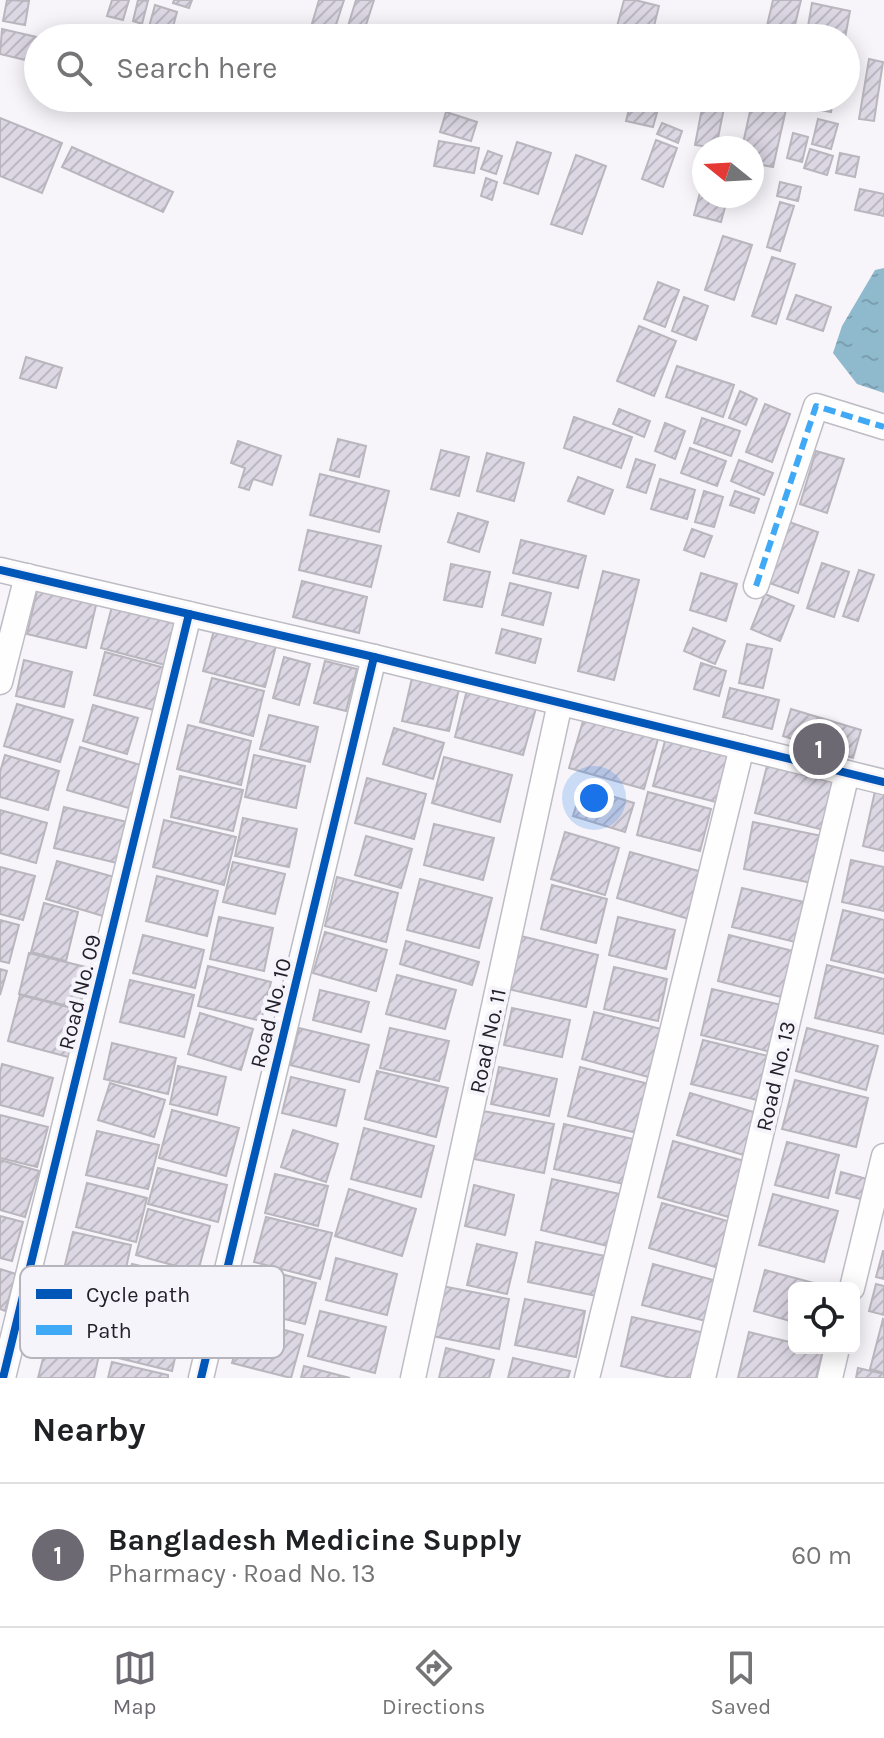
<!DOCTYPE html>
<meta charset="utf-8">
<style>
body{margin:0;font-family:Karla,sans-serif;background:#f6f6f6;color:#202124}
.controls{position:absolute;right:24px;bottom:24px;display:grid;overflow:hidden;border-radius:12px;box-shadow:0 4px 20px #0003}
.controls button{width:72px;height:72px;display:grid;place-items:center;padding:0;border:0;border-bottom:2px solid #e0e0e0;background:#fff;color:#202124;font:40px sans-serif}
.compass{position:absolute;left:692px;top:136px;width:72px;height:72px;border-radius:50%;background:#fff;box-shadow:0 4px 20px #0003;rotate:288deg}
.you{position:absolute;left:594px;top:798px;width:28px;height:28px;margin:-20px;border:6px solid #fff;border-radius:50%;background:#1a73e8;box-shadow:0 0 0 12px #1a73e833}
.badge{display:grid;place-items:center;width:52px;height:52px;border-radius:50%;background:#6d6973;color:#fff;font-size:26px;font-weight:700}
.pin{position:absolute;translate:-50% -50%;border:4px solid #fff;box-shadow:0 2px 8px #0006}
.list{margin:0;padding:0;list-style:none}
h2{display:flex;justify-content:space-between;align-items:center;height:104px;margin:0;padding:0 32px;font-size:34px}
h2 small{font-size:26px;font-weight:400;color:#757577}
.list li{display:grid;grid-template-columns:52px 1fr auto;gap:24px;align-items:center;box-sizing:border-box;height:144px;padding:0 32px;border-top:2px solid #e0e0e0}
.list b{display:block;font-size:30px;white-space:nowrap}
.list p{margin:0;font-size:26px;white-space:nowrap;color:#757577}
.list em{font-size:26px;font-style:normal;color:#757577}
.icon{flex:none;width:44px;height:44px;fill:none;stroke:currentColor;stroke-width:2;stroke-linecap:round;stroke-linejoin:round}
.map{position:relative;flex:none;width:884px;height:1378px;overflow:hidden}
.search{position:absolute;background:#fff;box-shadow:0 4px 20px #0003;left:24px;right:24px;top:24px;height:88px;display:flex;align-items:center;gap:20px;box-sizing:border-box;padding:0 28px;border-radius:44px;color:#757577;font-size:30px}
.sheet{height:248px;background:#fff}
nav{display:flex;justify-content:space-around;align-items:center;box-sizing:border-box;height:112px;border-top:2px solid #e0e0e0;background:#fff;font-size:22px;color:#757577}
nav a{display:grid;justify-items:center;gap:4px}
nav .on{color:#6d6973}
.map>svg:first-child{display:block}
</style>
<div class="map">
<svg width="884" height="1378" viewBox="0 0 884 1378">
<defs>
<pattern id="water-ripples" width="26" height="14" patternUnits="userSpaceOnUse" patternTransform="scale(2)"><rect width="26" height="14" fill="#8fbace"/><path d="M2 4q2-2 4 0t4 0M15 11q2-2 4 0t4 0" fill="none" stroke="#7b9fb1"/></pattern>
<pattern id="building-hatch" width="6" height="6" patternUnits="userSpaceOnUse" patternTransform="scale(2)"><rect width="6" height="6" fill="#dcd7e3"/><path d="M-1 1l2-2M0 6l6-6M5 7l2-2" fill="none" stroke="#bcb8c3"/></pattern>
</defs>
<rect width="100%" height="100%" fill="#f7f5fa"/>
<path fill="url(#water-ripples)" d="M884,268v125l-27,-9 -24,-31 9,-27 33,-56z"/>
<g fill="url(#building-hatch)" stroke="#b9b6be" stroke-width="2">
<path d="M7,0l22,1 -4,24 -22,-4z"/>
<path d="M112,0h17l-6,20 -16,-4z"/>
<path d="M138,0l10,1 -6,23 -9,-3z"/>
<path d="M174,0h18l-3,8 -16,-5z"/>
<path d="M319,0h25l-11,34 -22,-7z"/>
<path d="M356,0h18l-10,31 -16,-5z"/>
<path d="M624,0h11l24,6 -8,32h-37z"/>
<path d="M773,0h28l-9,37 -26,-7z"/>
<path d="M812,3l38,8 -5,27h-39z"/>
<path d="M155,5l22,7 -6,22 -22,-7z"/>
<path d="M2,29l39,9h-3v25l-38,-9z"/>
<path d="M869,59l14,3 -9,59 -15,-2z"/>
<path d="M632,98h29l-8,29 -27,-6z"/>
<path d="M704,98h22l-10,50 -21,-3z"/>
<path d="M753,98l34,7 -14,62 -21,-4v-15h-10z"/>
<path d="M794,98h39l-2,14 -38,-7z"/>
<path d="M446,112l31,10 -6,19 -31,-9z"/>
<path d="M0,118l62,25 -20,50 -42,-17z"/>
<path d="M818,119l20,5 -7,25 -19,-5z"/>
<path d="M662,123l20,8 -4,12 -21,-9z"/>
<path d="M793,133l15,4 -6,25 -15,-4z"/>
<path d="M656,140l21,8 -14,39 -21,-8z"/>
<path d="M439,141l40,7 -5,25 -40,-7z"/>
<path d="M517,142l34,11 -13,41 -34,-11z"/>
<path d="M72,147l101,45 -10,20 -101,-45z"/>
<path d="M810,149l23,7 -6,19 -23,-7z"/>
<path d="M488,151l14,5 -6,18 -15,-5z"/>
<path d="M840,153l19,4 -4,20 -19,-4z"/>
<path d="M576,155l30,11 -24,68 -31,-10z"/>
<path d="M486,178l11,4 -5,18 -11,-4z"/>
<path d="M704,178v18h24l-7,26 -27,-7z"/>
<path d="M780,182l21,5 -3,14 -21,-5z"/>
<path d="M860,189l24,5v22l-29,-6z"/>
<path d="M780,202l14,4 -14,45 -13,-4z"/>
<path d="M723,236l29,9 -18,55 -29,-10z"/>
<path d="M772,257l23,7 -19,60 -24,-8z"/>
<path d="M658,282l21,8 -14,37 -21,-8z"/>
<path d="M796,295l35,12 -8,24 -36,-12z"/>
<path d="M684,297l24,9 -12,34 -24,-9z"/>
<path d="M639,326l37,15 -22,55 -37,-15z"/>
<path d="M26,357l36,11 -6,20 -36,-10z"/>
<path d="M677,366l57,19 -11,32 -57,-20z"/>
<path d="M740,391l17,8 -11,26 -17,-7z"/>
<path d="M765,404l25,10 -18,48 -26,-10z"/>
<path d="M619,409l31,12 -6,16 -31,-13z"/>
<path d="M574,417l58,20 -11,31 -57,-20z"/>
<path d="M702,418l38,13 -9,25 -37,-13z"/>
<path d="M665,423l20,8 -10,28 -20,-8z"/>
<path d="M338,439l28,7 -7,31 -29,-7z"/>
<path d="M238,441l43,15 -9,29 -19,-6 -4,11 -10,-3 6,-19 -14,-5z"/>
<path d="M690,448l36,13 -9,25 -36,-13z"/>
<path d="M441,450l28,7 -10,39 -28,-7z"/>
<path d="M816,451l28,8 -17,54 -27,-9z"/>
<path d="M487,453l37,10 -10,38 -37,-10z"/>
<path d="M636,459l19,6 -9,28 -19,-6z"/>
<path d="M739,460l34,13 -9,22 -33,-14z"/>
<path d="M320,474l69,17 -10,41 -69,-17z"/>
<path d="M578,477l35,13 -9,24 -36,-13z"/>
<path d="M660,479l35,11 -8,29 -36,-10z"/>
<path d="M704,491l19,6 -9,30 -19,-5z"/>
<path d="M735,491l24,8 -5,14 -24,-8z"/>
<path d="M458,513l30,9 -9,30 -31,-10z"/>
<path d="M789,522l29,10 -20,61 -29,-10z"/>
<path d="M692,529l20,7 -8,21 -20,-7z"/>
<path d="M308,530l73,16 -10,41 -72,-17z"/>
<path d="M521,540l65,16 -8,32 -65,-15z"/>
<path d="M822,563l27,9 -15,45 -27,-9z"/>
<path d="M451,564l39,8 -8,35 -38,-7z"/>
<path d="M859,570l15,5 -16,46 -15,-5z"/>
<path d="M603,571l36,9 -25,100 -36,-9z"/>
<path d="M701,573l36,11 -11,37 -36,-11z"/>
<path d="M302,581l65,16 -8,36 -66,-16z"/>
<path d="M510,583l41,10 -8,32 -41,-10z"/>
<path d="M38,587l59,14 -11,47 -59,-14z"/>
<path d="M765,594l29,12 -14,35 -29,-12z"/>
<path d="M114,599l68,18 -13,49 -68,-18z"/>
<path d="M693,628l32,13 -10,23 -31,-13z"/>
<path d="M502,629l39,10 -6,24 -39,-10z"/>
<path d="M214,630l62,16 -11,41 -62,-16z"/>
<path d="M747,644l25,5 -9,39 -24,-5z"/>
<path d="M105,652l60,16 -11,42 -60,-15z"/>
<path d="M284,657l26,7 -11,41 -26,-7z"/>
<path d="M24,660l48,12 -8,35 -48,-11z"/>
<path d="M325,661l32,8 -11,42 -32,-8z"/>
<path d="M701,663l25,8 -7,25 -25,-7z"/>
<path d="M212,678l52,13 -11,45 -53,-14z"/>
<path d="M412,678l47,11 -10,42 -47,-10z"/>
<path d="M730,688l49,12 -7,29 -49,-12z"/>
<path d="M467,690l69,18 -13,47 -68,-18z"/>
<path d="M17,704l56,16 -13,42 -56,-16z"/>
<path d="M93,705l45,13 -11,36 -44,-13z"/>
<path d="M791,709l70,21 -8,28 -70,-22z"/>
<path d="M269,715l49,12 -8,35 -50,-13z"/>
<path d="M584,718l74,21 -14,50 -75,-21z"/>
<path d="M188,725l63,16 -10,44 -64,-16z"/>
<path d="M394,728l50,15 -11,36 -50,-15z"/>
<path d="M666,737l71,18 -13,49 -71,-18z"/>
<path d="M80,747l64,19 -12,43 -65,-19z"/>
<path d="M5,755l54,16 -11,39 -48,-13v-25z"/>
<path d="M254,755l51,11 -9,42 -51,-11z"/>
<path d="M444,757l68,18 -12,47 -68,-19z"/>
<path d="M769,758l77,20 -14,54 -77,-19z"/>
<path d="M180,776l63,14 -10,41 -62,-14z"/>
<path d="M367,778l59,16 -12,45 -59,-16z"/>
<path d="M582,787l52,16 -9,29 -52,-16z"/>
<path d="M875,791l9,2v58l-21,-5z"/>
<path d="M648,792l63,17 -11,42 -63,-16z"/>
<path d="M64,807l63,15 -10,41 -63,-15z"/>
<path d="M0,810l47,13 -11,40 -36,-10z"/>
<path d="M243,818l54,11 -8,38 -54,-11z"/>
<path d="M164,820l72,17 -12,48 -71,-18z"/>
<path d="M753,822l74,15 -10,47 -73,-15z"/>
<path d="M434,824l60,14 -11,42 -59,-15z"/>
<path d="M565,832l54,16 -14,47 -54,-16z"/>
<path d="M366,836l46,13 -11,39 -46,-13z"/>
<path d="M630,852l72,20 -13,47 -72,-21z"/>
<path d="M851,860l33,7v44l-42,-9z"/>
<path d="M57,861l57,16 -11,39 -57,-17z"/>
<path d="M233,862l52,12 -10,40 -52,-12z"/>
<path d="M0,867l35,9 -12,44 -23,-6z"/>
<path d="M157,876l61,15 -11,45 -61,-15z"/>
<path d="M337,877l61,16 -12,49 -61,-16z"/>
<path d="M420,879l72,19 -13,50 -72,-18z"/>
<path d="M552,885l55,14 -11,44 -55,-14z"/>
<path d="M742,888l71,16 -9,40 -72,-17z"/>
<path d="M44,903l34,9 -12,49 -35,-9z"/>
<path d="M843,910l41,10v53l-53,-13z"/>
<path d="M219,917l54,11 -9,43 -54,-12z"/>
<path d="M618,917l57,13 -9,39 -57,-14z"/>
<path d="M0,920l19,5 -10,38 -9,-2z"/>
<path d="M325,932l62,18 -11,41 -63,-18z"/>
<path d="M143,935l61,15 -9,38 -62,-15z"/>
<path d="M729,935l68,17 -12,46 -67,-17z"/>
<path d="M521,936l77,19 -12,52 -78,-18z"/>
<path d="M406,941l73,21 -7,23 -72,-21z"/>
<path d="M29,953l65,16 -10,41 -65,-16z"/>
<path d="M827,965l57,14v55l-69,-16z"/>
<path d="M208,966l63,16 -10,39 -63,-15z"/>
<path d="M614,967l53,12 -9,42 -54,-12z"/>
<path d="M0,969l7,2 -7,24z"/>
<path d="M397,975l59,15 -11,39 -59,-15z"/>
<path d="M130,980l64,15 -10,42 -64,-15z"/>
<path d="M712,989l74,17 -11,47 -74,-18z"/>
<path d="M320,990l49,12 -8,30 -48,-12z"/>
<path d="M20,995l64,16 -12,47 -64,-17z"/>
<path d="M512,1008l58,12 -8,37 -58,-12z"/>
<path d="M594,1012l71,18 -13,48 -70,-19z"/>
<path d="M200,1013l53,16 -12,41 -53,-16z"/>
<path d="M299,1028l70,17 -10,37 -69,-17z"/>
<path d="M390,1028l59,13 -10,40 -59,-13z"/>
<path d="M807,1028l71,18 -12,44 -70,-19z"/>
<path d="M703,1040l73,18 -11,44 -74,-18z"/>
<path d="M112,1043l64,15 -8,36 -64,-15z"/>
<path d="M2,1064l51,14 -10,38 -43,-11v-32z"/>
<path d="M178,1066l48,11 -9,38 -47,-11z"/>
<path d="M499,1067l58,12 -8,37 -58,-12z"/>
<path d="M580,1067l73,18 -12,49 -73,-18z"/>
<path d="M377,1071l71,17 -12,49 -71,-18z"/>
<path d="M291,1077l54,13 -9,36 -54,-13z"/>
<path d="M795,1080l73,18 -12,49 -74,-18z"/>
<path d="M110,1083l55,17 -11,37 -56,-17z"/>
<path d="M690,1093l70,21 -13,42 -70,-21z"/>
<path d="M172,1110l67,18 -13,48 -67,-18z"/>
<path d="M483,1111l71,13 -10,49 -70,-14z"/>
<path d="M0,1115l48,12 -11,40 -37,-9z"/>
<path d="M564,1124l74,16 -9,45 -75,-16z"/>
<path d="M364,1128l70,18 -13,51 -70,-18z"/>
<path d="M293,1130l45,14 -12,38 -45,-15z"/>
<path d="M97,1131l62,14 -11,44 -62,-14z"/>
<path d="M673,1141l75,21 -16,56 -74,-21z"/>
<path d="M787,1142l52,13 -11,43 -53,-13z"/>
<path d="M0,1160l39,11 -14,46 -25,-7z"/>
<path d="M158,1168l69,17 -9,37 -70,-18z"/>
<path d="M841,1172l26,7 -6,20 -25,-6z"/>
<path d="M275,1174l53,12 -10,40 -53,-13z"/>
<path d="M552,1179l72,16 -12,52 -71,-17z"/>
<path d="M87,1183l60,15 -11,44 -60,-15z"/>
<path d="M474,1185l40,10 -9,40 -40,-9z"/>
<path d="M349,1189l67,20 -14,47 -67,-20z"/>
<path d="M773,1194l65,17 -14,51 -65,-17z"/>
<path d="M662,1203l69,19 -12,46 -70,-20z"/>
<path d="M148,1209l62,17 -12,46 -62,-17z"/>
<path d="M0,1216l23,6 -11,39 -12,-3z"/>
<path d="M266,1217l66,16 -12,46 -66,-17z"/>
<path d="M73,1232l58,13 -9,42 -59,-14z"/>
<path d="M536,1242l69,14 -8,40 -69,-14z"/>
<path d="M477,1244l40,9 -10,41 -40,-9z"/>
<path d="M883,1251h1v28l-8,-2z"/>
<path d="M336,1258l61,16 -10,41 -61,-15z"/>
<path d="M132,1264l67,15 -10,44 -67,-15z"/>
<path d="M653,1264l64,17 -11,40 -64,-16z"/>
<path d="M254,1267l62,16 -11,41 -61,-15z"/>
<path d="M0,1269l16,5 -11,37 -5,-2z"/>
<path d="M765,1270l64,17 -1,1h-34v34l-40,-11z"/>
<path d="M876,1284l8,2v29l-15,-4z"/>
<path d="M442,1286l67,13 -10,50 -67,-13z"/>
<path d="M525,1299l60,12 -9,46 -61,-12z"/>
<path d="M320,1311l66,16 -11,46 -67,-17z"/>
<path d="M632,1317l73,16 -10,45h-24l-50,-12z"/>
<path d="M120,1318l61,14 -9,39 -62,-15z"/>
<path d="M245,1319l58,16 -12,43 -59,-15z"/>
<path d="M883,1319l1,1v53l-14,-4z"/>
<path d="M749,1332l45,11v5h20l9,2 -7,28h-78z"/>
<path d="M47,1343l52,12 -5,23h-56z"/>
<path d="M446,1348l48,12 -5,18h-50z"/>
<path d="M513,1358l57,13 -2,7h-60z"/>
<path d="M112,1362l56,13v3h-60z"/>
<path d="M304,1366l46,12h-49z"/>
<path d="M858,1368l26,6v4h-28z"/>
</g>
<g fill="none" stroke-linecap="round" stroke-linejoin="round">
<g stroke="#bebcc4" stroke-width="27">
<g id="street">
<path d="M0,570l374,87 510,125"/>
<path d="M756,586l60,-180 68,21"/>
<path d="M0,682l27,-106"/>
<path d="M852,1288l32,-132"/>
<path d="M3,1378l186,-764"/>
<path d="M201,1378l173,-721"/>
<path d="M413,1378l147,-675"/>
<path d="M587,1378l155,-631"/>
<path d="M703,1378l144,-605"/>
<path d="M830,1378l7,-30"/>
</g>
</g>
<use href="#street" stroke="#fefefe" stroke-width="24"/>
<path stroke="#3fa9f5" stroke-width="6" stroke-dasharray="12 6" stroke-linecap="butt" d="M756,586l60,-180 68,21"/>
<g stroke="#f6f4fb" stroke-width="13">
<g id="cycleway">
<path d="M0,570l374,87 510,125"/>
<path d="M3,1378l186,-764"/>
<path d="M201,1378l173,-721"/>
</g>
</g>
<use href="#cycleway" stroke="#0057b8" stroke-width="8"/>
</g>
<g text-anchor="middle" stroke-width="8" stroke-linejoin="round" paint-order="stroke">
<g font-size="22" fill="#221e2a" stroke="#f6f4fb">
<text transform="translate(79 992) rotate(-76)" y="8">Road No. 09</text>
<text transform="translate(270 1013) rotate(-76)" y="8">Road No. 10</text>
<text transform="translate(487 1041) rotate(-78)" y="8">Road No. 11</text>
<text transform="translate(775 1076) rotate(-77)" y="8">Road No. 13</text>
</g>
</g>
<rect x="20" y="1266" width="264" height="92" rx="12" fill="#f6f4fb" stroke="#b6b4bc" stroke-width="2"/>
<rect x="36" y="1289" width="36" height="10" fill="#0057b8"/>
<rect x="36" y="1325" width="36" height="10" fill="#3fa9f5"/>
<g font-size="22" fill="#221e2a">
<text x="86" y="1302">Cycle path</text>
<text x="86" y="1338">Path</text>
</g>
</svg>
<div class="controls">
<button><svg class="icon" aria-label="locate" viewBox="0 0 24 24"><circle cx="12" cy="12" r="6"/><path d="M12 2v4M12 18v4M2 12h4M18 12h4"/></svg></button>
</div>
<svg class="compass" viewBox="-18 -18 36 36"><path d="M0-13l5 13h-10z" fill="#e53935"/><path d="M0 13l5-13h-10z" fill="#757577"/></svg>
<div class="you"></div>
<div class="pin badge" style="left:819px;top:749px">1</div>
<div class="search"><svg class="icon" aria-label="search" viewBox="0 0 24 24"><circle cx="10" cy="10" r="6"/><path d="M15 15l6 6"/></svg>Search here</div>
</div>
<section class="sheet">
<h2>Nearby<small></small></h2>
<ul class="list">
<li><span class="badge">1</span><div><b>Bangladesh Medicine Supply</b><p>Pharmacy · Road No. 13</p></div><em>60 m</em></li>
</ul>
</section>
<nav>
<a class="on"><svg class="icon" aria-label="map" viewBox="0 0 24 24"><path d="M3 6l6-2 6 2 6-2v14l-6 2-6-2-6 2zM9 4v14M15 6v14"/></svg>Map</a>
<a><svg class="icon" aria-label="directions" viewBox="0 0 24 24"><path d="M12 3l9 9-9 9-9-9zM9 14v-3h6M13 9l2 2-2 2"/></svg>Directions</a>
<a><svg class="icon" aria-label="saved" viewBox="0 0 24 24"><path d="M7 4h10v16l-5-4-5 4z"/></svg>Saved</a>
</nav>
